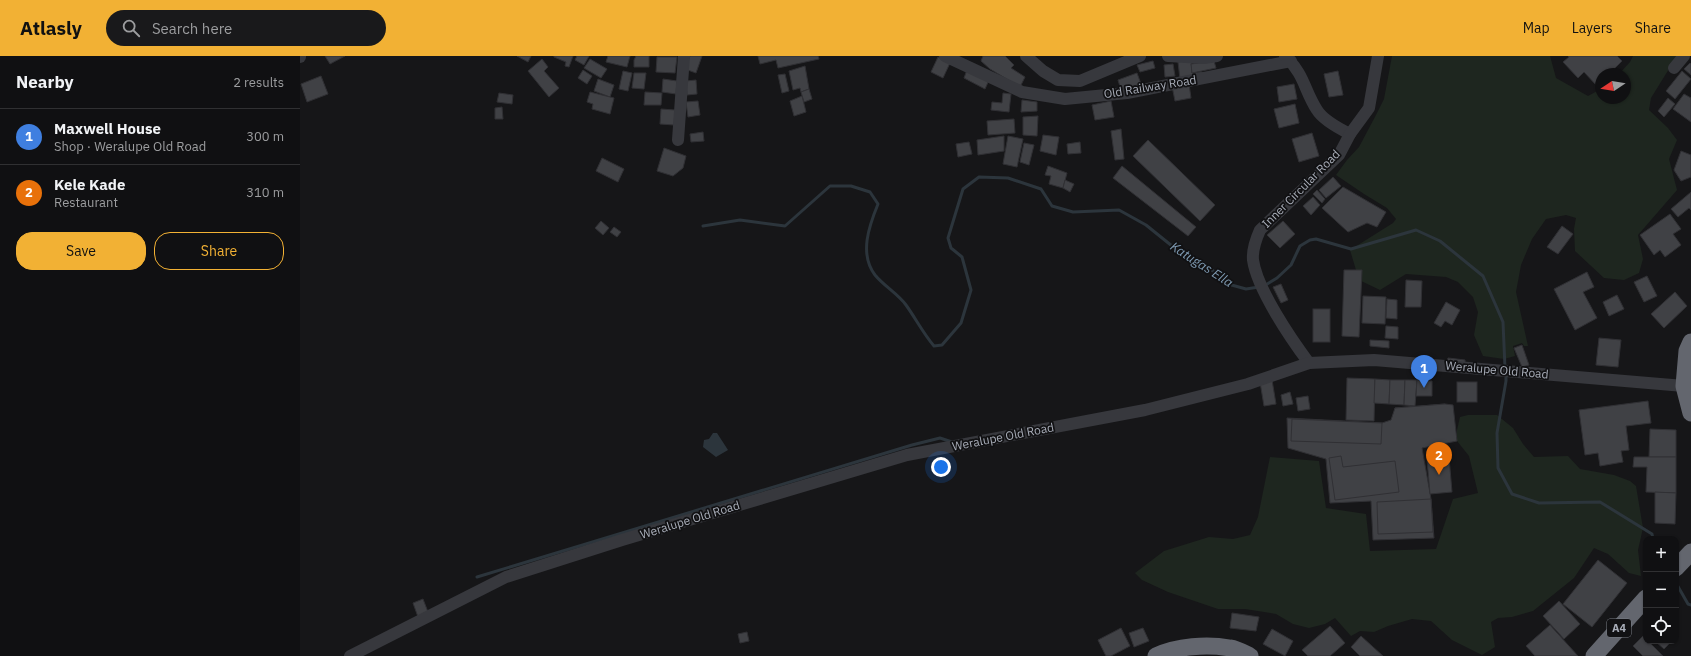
<!DOCTYPE html>
<meta charset="utf-8">
<style>
body{margin:0;font-family:"IBM Plex Sans",sans-serif;background:#19191b;color:#f1f3f6}
.controls{position:absolute;right:12px;bottom:12px;display:grid;overflow:hidden;border-radius:8px;box-shadow:0 1px 3px #0004}
.controls button{width:36px;height:36px;display:grid;place-items:center;padding:0;border:0;border-bottom:1px solid #303032;background:#101012;color:#f1f3f6;font:20px sans-serif}
.compass{position:absolute;left:1295px;top:12px;width:36px;height:36px;border-radius:50%;background:#101012;box-shadow:0 1px 3px #0004;rotate:258deg}
.you{position:absolute;left:641px;top:411px;width:14px;height:14px;margin:-10px;border:3px solid #fff;border-radius:50%;background:#1a73e8;box-shadow:0 0 0 6px #1a73e833}
.badge{display:grid;place-items:center;width:26px;height:26px;border-radius:50%;background:#f2b134;color:#fff;font-size:13px;font-weight:700}
.pin{position:absolute;translate:-50% -33px;filter:drop-shadow(0 1px 2px #0008)}
.pin::after{content:'';position:absolute;top:21px;width:14px;height:12px;background:inherit;clip-path:polygon(0 0,100% 0,50% 100%)}
.list{margin:0;padding:0;list-style:none}
h2{display:flex;justify-content:space-between;align-items:center;height:52px;margin:0;padding:0 16px;font-size:17px}
h2 small{font-size:13px;font-weight:400;color:#9c9d9f}
.list li{display:grid;grid-template-columns:26px 1fr auto;gap:12px;align-items:center;box-sizing:border-box;height:56px;padding:0 16px;border-top:1px solid #303032}
.list b{display:block;font-size:15px;white-space:nowrap}
.list p{margin:0;font-size:13px;white-space:nowrap;color:#9c9d9f}
.list em{font-size:13px;font-style:normal;color:#9c9d9f}
.actions{display:flex;gap:8px;padding:12px 16px}
.actions a{flex:1;padding:9px 0;border:1px solid #f2b134;border-radius:16px;text-align:center;font-size:14px;color:#f2b134}
.actions .main{background:#f2b134;color:#111}
.icon{flex:none;width:22px;height:22px;fill:none;stroke:currentColor;stroke-width:2;stroke-linecap:round;stroke-linejoin:round}
.map{position:relative;flex:none;width:1391px;height:600px;overflow:hidden}
header{display:flex;align-items:center;gap:24px;box-sizing:border-box;height:56px;padding:0 20px;background:#f2b134;color:#111}
header strong{font-size:19px}
nav{display:flex;gap:22px;margin-inline-start:auto;font-size:14px}
.search{width:280px;height:36px;background:#19191b;display:flex;align-items:center;gap:10px;box-sizing:border-box;padding:0 14px;border-radius:22px;color:#9c9d9f;font-size:15px}
main{display:flex}
aside{flex:1;background:#101012}
.map>svg:first-child{display:block}
</style>
<header>
<strong>Atlasly</strong>
<div class="search"><svg class="icon" aria-label="search" viewBox="0 0 24 24"><circle cx="10" cy="10" r="6"/><path d="M15 15l6 6"/></svg>Search here</div>
<nav><a>Map</a><a>Layers</a><a>Share</a></nav>
</header>
<main>
<aside>
<h2>Nearby<small>2 results</small></h2>
<ul class="list">
<li><span class="badge" style="background:#3f7fe0">1</span><div><b>Maxwell House</b><p>Shop · Weralupe Old Road</p></div><em>300 m</em></li>
<li><span class="badge" style="background:#e8710a">2</span><div><b>Kele Kade</b><p>Restaurant</p></div><em>310 m</em></li>
</ul>
<div class="actions"><a class="main">Save</a><a>Share</a></div>
</aside>
<div class="map">
<svg width="1391" height="600" viewBox="0 0 1391 600">
<rect width="100%" height="100%" fill="#161618"/>
<g fill="#1e261f">
<path d="M1092,0h158l6,22 32,18 13,-7v9h24v-24h-6l11,-12 3,-6h44l-26,42 -2,12 19,18 9,12 -8,19 8,31 -39,45 5,24 -4,14 -15,7 -20,-2 -29,-27 -1,-22 2,-11 -10,-3 -20,4 -14,20 -11,26 -5,27 12,54h-4l-2,-3 -9,3 2,10 -11,3 -21,-3 -9,-21 4,-23 -5,-15 -15,-15 -12,-5 -40,-3 -26,16 -21,-10 -9,-30 43,-27 3,-4 -9,-11 -23,-14 -28,-19 11,-15 12,-13 17,-32 8,-16z"/>
<path d="M1168,359h29l16,13 10,16 11,13 34,-1 12,13 34,6 16,6 6,5 7,42 -5,22 3,26 -12,-3 -21,-19 -14,-6 -20,30 -41,33 -21,6 -14,1 -7,4 4,25 -13,8 -30,-15 -21,-19 -19,-2 -24,7 -14,6 -14,-1 -9,5 -16,-18 -10,6 -16,4 -16,-4 -17,-10 -31,-5h-27l-50,-17 -26,-12 -7,-7 29,-22 45,-14 24,2 17,-4 8,-18 12,-60 49,4 7,47 40,6 4,37 66,-2 17,-50 25,-6 -9,-37 -12,-15v-11l3,-13z"/>
</g>
<path fill="#2c353c" d="M413,377h4l11,17 -12,7 -13,-10 1,-7 5,-1z"/>
<g fill="none" stroke-linecap="round" stroke-linejoin="round">
<g stroke="#2c353c" stroke-width="3">
<path d="M403,170l37,-6 45,6 45,-40h21l19,6 8,12c-9,22 -19,50 -3,71 9,11 23,19 31,30 10,14 17,28 28,41l8,-1 19,-22 10,-33 -9,-33 -11,-9 -3,-10 15,-49 16,-12 29,1 33,11 11,17 21,6 46,-2 27,15 31,25 27,13 24,21 18,5 13,-2"/>
<path d="M964,230l13,-8 14,-13 9,-19 10,-6 6,-1 35,10 65,-19 24,11 43,35 20,46 2,46"/>
<path d="M1206,318v7l-9,52 1,35 14,26 27,9 61,-1 52,32 1,5"/>
<path d="M177,521l435,-132 28,-7 12,4"/>
<path d="M1376,527l12,21 3,1"/>
</g>
</g>
<g fill="#404145" stroke="#303034">
<path d="M25,0h20l-15,8z"/>
<path d="M217,0h14l-3,6z"/>
<path d="M254,0h19l-4,11 -4,-1 1,-4 -12,-5z"/>
<path d="M277,0h12l-5,9 -9,-5z"/>
<path d="M308,0h22l-3,11 -21,-5z"/>
<path d="M336,0h13v11h-15v-7z"/>
<path d="M390,0h12l-6,17 -11,-4z"/>
<path d="M458,0h60l1,3 -41,9 -2,-8 -16,4z"/>
<path d="M683,0h22l9,9 -3,3 14,9 -5,10 -30,-18 -9,-8z"/>
<path d="M1268,0h49l5,5 -13,13h-8v8l-4,4 -13,-14 -6,6 -15,-16 6,-5z"/>
<path d="M357,1h20l-2,16 -19,-1z"/>
<path d="M638,1l12,6 -7,15 -12,-6z"/>
<path d="M242,3l6,8 -4,4 15,17 -10,9 -21,-26z"/>
<path d="M290,3l17,10 -6,9 -17,-10z"/>
<path d="M891,4l1,13 10,-1 1,4 -23,3 -2,-17z"/>
<path d="M853,5l2,7 -15,4 -3,-7z"/>
<path d="M914,5l2,7 -24,5 -1,-9z"/>
<path d="M1390,7l1,1v11l-7,-6z"/>
<path d="M873,8l2,12 -10,1 -1,-12z"/>
<path d="M505,10l4,23 -8,3 -1,-4 -7,2 -4,-19z"/>
<path d="M283,14l9,6 -5,8 -9,-6z"/>
<path d="M667,14l22,10 -4,9 -21,-11z"/>
<path d="M323,15l9,2 -4,18 -9,-2z"/>
<path d="M1038,15l5,24 -14,2 -5,-23z"/>
<path d="M1382,15l9,8 -16,20 -9,-8z"/>
<path d="M334,17h12l-2,16 -12,-1z"/>
<path d="M837,17l4,11 -20,6 -3,-10z"/>
<path d="M485,18l4,17 -7,2 -4,-18z"/>
<path d="M21,20l7,18 -21,8 -6,-18z"/>
<path d="M298,23l16,6 -4,12 -16,-6z"/>
<path d="M363,23l14,2 -1,13 -14,-2z"/>
<path d="M396,24l1,14 -10,1 -1,-14z"/>
<path d="M889,28l2,14 -16,3 -3,-15z"/>
<path d="M994,28l3,15 -18,3 -2,-15z"/>
<path d="M509,33l3,10 -8,3 -3,-10z"/>
<path d="M290,36l24,6 -4,16 -18,-5 1,-5 -6,-2z"/>
<path d="M345,36l17,1 -1,12h-17z"/>
<path d="M199,37l14,2 -1,9 -15,-2z"/>
<path d="M703,37l8,1 -2,18 -18,-2 1,-8 10,1z"/>
<path d="M1384,38l7,4v24l-18,-13z"/>
<path d="M502,40l4,16 -12,4 -4,-15z"/>
<path d="M1368,42l7,6 -11,13 -6,-6z"/>
<path d="M722,44l15,2v9l-16,1z"/>
<path d="M398,45l2,14 -12,2 -2,-15z"/>
<path d="M811,45l3,16 -19,3 -3,-15z"/>
<path d="M995,48l4,19 -20,5 -5,-19z"/>
<path d="M202,51l1,12h-8v-11z"/>
<path d="M361,53l14,1 -1,15 -14,-1z"/>
<path d="M738,60l-1,20 -14,-1v-18z"/>
<path d="M714,63l1,14 -27,2 -1,-14z"/>
<path d="M821,73l3,30 -9,1 -4,-29z"/>
<path d="M403,76l1,9 -13,1 -1,-8z"/>
<path d="M1012,77l7,23 -20,6 -7,-23z"/>
<path d="M743,79l16,2 -3,18 -16,-4z"/>
<path d="M704,80v15l-26,4 -1,-15z"/>
<path d="M708,80l15,3 -6,28 -14,-3z"/>
<path d="M848,84l67,65 -15,16 -67,-65z"/>
<path d="M669,86l3,12 -14,3 -2,-13z"/>
<path d="M780,86l1,11 -13,1 -1,-10z"/>
<path d="M724,87l10,2 -5,20 -9,-3z"/>
<path d="M364,92l22,8 -3,12 -10,8 -16,-5z"/>
<path d="M1381,95l10,4v22l-10,4 -7,-11z"/>
<path d="M302,102l22,11 -6,13 -22,-11z"/>
<path d="M748,110l19,7 -4,15 -14,-4 2,-8 -6,-1z"/>
<path d="M822,110l74,61 -8,9 -75,-58z"/>
<path d="M1033,121l8,9 -15,12 -7,-8z"/>
<path d="M765,124l9,4 -4,8 -7,-4z"/>
<path d="M1043,131l43,25 -9,15 -10,-4 -19,9 -26,-24z"/>
<path d="M1017,134l8,9 -3,4 -9,-9z"/>
<path d="M1391,136v18l-2,-2 -11,9 -7,-8z"/>
<path d="M1013,141l7,8 -9,10 -8,-9z"/>
<path d="M1370,158l11,15 -8,5 8,11 -16,12 -5,-7 -6,5 -14,-20z"/>
<path d="M301,165l8,7 -6,7 -8,-7z"/>
<path d="M983,165l12,13 -15,14 -13,-13z"/>
<path d="M1262,170l11,8 -15,20 -11,-7z"/>
<path d="M314,171l7,5 -4,5 -7,-5z"/>
<path d="M1044,214h18l-3,67 -17,-1z"/>
<path d="M1287,216l7,15 -11,5 14,26 -22,12 -21,-41z"/>
<path d="M1347,220l10,20 -13,6 -10,-20z"/>
<path d="M1106,224l16,1 -1,26h-16z"/>
<path d="M981,228l7,16 -7,3 -8,-16z"/>
<path d="M1375,236l12,14 -23,22 -13,-14z"/>
<path d="M1317,239l7,14 -15,7 -6,-14z"/>
<path d="M1063,240l23,1 -1,27 -23,-1z"/>
<path d="M1087,243l10,1v19l-11,-1z"/>
<path d="M1146,246l14,8 -8,15 -7,-4 -4,6 -7,-4z"/>
<rect x="1013" y="253" width="17" height="33"/>
<path d="M1086,270l12,1v12l-13,-1z"/>
<path d="M1299,282l22,2 -3,27 -22,-2z"/>
<path d="M1070,284l19,1v7l-19,-2z"/>
<path d="M1222,289l7,20 -7,2 -8,-19z"/>
<path d="M1148,302l17,2v3l-18,-1z"/>
<path d="M1047,322l28,1 -1,42 -28,-1z"/>
<path d="M1075,323l15,1 -1,24 -15,-1z"/>
<path d="M972,324l4,24 -12,2 -4,-24z"/>
<path d="M1090,324h15l-1,25 -15,-1z"/>
<path d="M1105,324h12l-2,26 -11,-1z"/>
<path d="M1117,324l15,1v15h-16z"/>
<rect x="1157" y="326" width="20" height="20"/>
<path d="M990,336l3,12 -10,2 -2,-11z"/>
<path d="M1008,340l2,13 -12,2 -2,-13z"/>
<path d="M1348,345l3,22 -25,3 3,24 -8,1 2,11 -23,4 -2,-13 -13,2 -6,-45z"/>
<path d="M1145,348l3,34 -50,5 -3,-35z"/>
<path d="M1145,348l8,1 4,36 -35,7 9,51 3,39 -61,2 -2,-39 -41,2 -4,-44 -38,-11 -1,-30 95,5 9,-3 4,-12z"/>
<path d="M992,363l90,4 -1,21 -90,-3z"/>
<path d="M1350,373l26,1v27h-27z"/>
<path d="M1041,400l2,11 52,-6 4,31 -64,8 -6,-42z"/>
<path d="M1149,401l3,35 -22,2 -3,-35z"/>
<path d="M1334,401h42v36l-30,-1 1,-25h-14z"/>
<path d="M1355,436l21,1 -1,31 -20,-1z"/>
<path d="M1131,443l2,33 -55,2 -1,-32z"/>
<path d="M1298,504l29,23 -35,44 -29,-23z"/>
<path d="M123,543l5,13 -10,5 -5,-14z"/>
<path d="M1259,545l21,23 -16,15 -21,-23z"/>
<path d="M932,557l27,4 -3,14 -26,-3z"/>
<path d="M1250,569l28,31h-43l-9,-10z"/>
<path d="M1030,570l15,17 -15,13h-22l-6,-6z"/>
<path d="M821,572l9,18 -19,10h-5l-8,-16z"/>
<path d="M843,572l6,13 -15,6 -5,-14z"/>
<path d="M972,573l21,12 -8,15 -22,-12z"/>
<path d="M447,576l2,9 -9,2 -2,-9z"/>
<path d="M1061,580l22,20h-23l-9,-9z"/>
<path d="M1343,580l3,5h2l15,15h-20l-10,-10z"/>
<path d="M1355,585h17l-8,8z"/>
</g>
<g fill="none" stroke-linecap="round" stroke-linejoin="round">
<g stroke="#37383d" stroke-width="12">
<path d="M645,0l77,36 43,7 62,-6 164,-32"/>
<path d="M726,0l17,15 15,9 22,1 60,-25"/>
<path d="M868,0l36,2 13,-2"/>
<path d="M985,0c20,19 19,34 32,54 6,10 23,19 33,24"/>
<path d="M0,1v-1"/>
<path d="M1374,12l10,-12"/>
<path d="M378,84l6,-84"/>
<path d="M1009,307c-18,-24 -52,-74 -56,-103 -1,-11 3,-21 7,-30l79,-75 11,-21 19,-26 9,-52"/>
<path d="M50,600l156,-79 116,-37 285,-85 238,-45 103,-26 61,-21 65,-3 310,26"/>
</g>
<g stroke="#63666e" stroke-width="17">
<path d="M1391,286l-4,9 -3,35 7,27"/>
<path d="M1376,512l15,-16"/>
<path d="M856,600c21,-10 51,-12 74,-8 7,1 14,5 20,8"/>
<path d="M1294,600l52,-58"/>
</g>
</g>
<g text-anchor="middle" stroke-width="3.5" stroke-linejoin="round" paint-order="stroke">
<rect fill="#111113" stroke="#7b7e86" stroke-width="1" x="1307" y="563" width="24" height="18" rx="3"/>
<g font-size="11" font-weight="bold" fill="#a8adb8">
<text x="1319" y="576">A4</text>
</g>
<g font-size="12" fill="#a8adb8" stroke="#111113">
<text transform="translate(850 31) rotate(-9)" y="4">Old Railway Road</text>
<text transform="translate(1001 133) rotate(-45)" y="4">Inner Circular Road</text>
<text transform="translate(1197 314) rotate(5)" y="4">Weralupe Old Road</text>
<text transform="translate(703 381) rotate(-11)" y="4">Weralupe Old Road</text>
<text transform="translate(390 464) rotate(-17)" y="4">Weralupe Old Road</text>
</g>
<g font-size="13" font-style="italic" fill="#7f9bb3" stroke="#111113">
<text transform="translate(902 208) rotate(33)" y="5">Katugas Ella</text>
</g>
</g>
</svg>
<div class="controls">
<button>+</button>
<button>−</button>
<button><svg class="icon" aria-label="locate" viewBox="0 0 24 24"><circle cx="12" cy="12" r="6"/><path d="M12 2v4M12 18v4M2 12h4M18 12h4"/></svg></button>
</div>
<svg class="compass" viewBox="-18 -18 36 36"><path d="M0-13l5 13h-10z" fill="#e53935"/><path d="M0 13l5-13h-10z" fill="#9c9d9f"/></svg>
<div class="you"></div>
<div class="pin badge" style="left:1124px;top:332px;background:#3f7fe0">1</div>
<div class="pin badge" style="left:1139px;top:419px;background:#e8710a">2</div>
</div>
</main>
